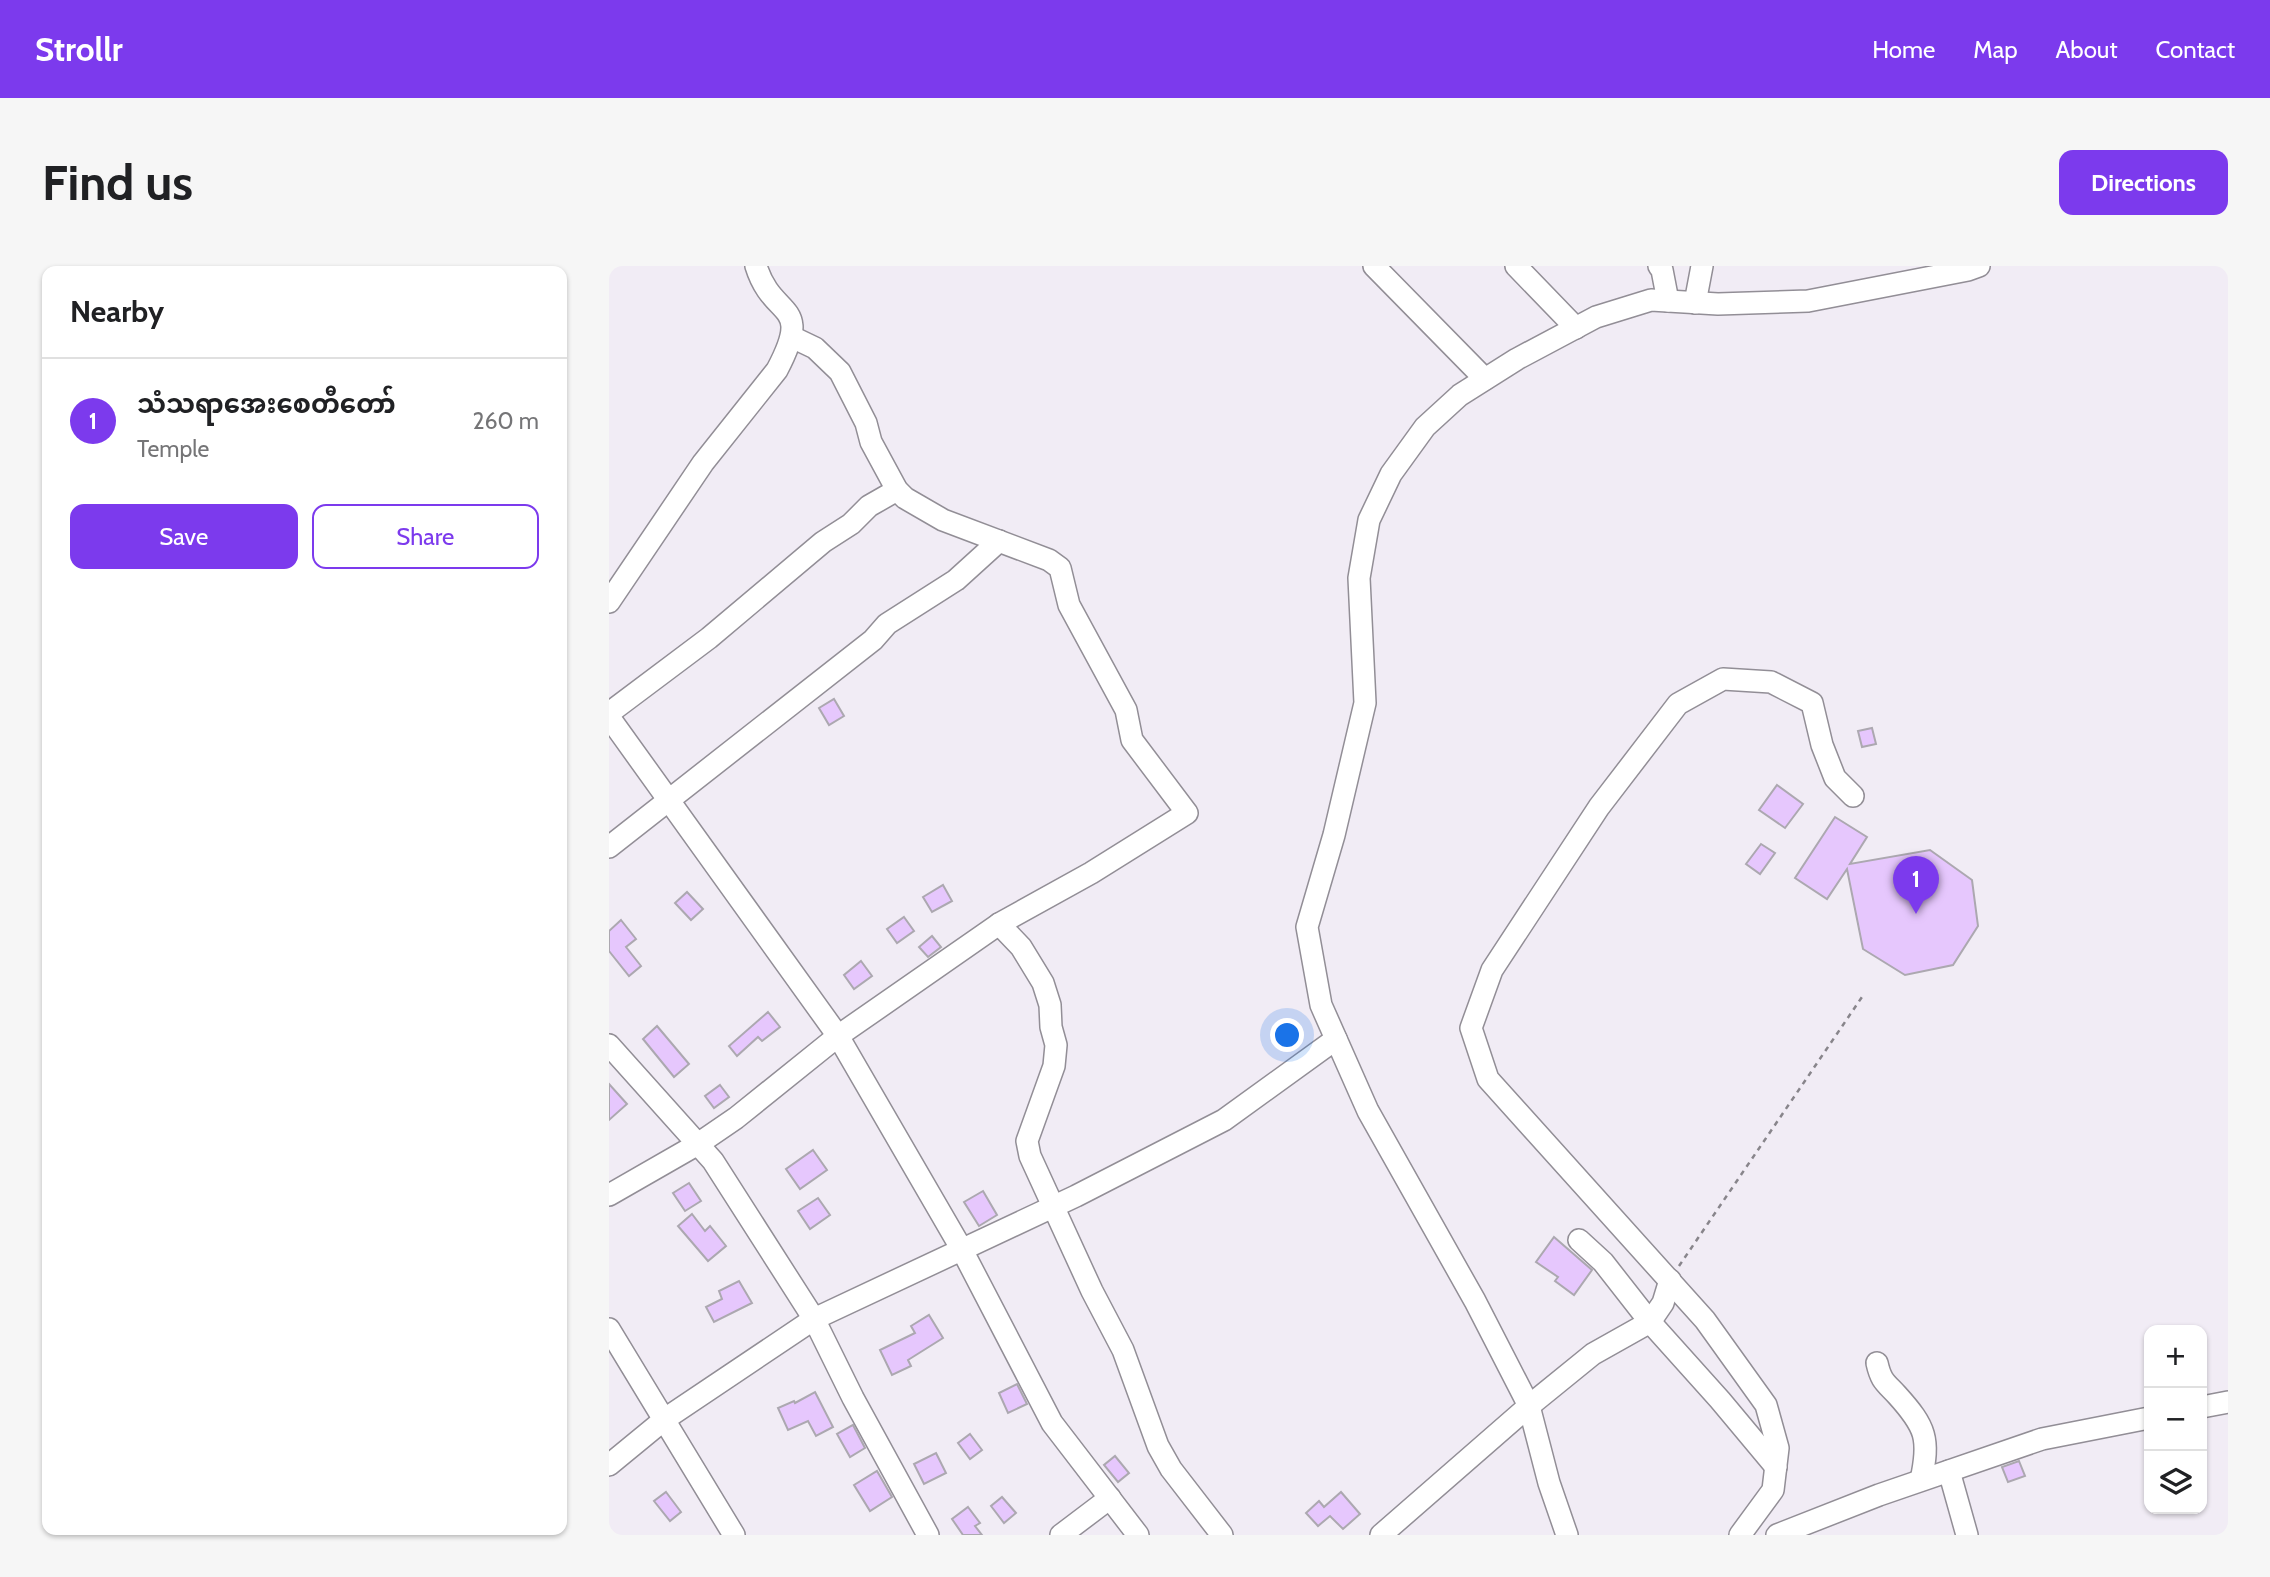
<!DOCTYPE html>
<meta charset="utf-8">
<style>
body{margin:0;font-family:Cabin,"Noto Sans Myanmar",sans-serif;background:#f6f6f6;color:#202124}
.controls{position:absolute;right:21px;bottom:21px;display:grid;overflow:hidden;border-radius:14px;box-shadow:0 2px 5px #0004}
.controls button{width:63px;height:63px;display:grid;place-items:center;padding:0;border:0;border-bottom:2px solid #e0e0e0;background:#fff;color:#202124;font:35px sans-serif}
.you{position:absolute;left:679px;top:770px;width:24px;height:24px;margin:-18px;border:5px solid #fff;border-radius:50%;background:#1a73e8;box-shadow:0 0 0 10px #1a73e833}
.badge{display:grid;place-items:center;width:46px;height:46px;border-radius:50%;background:#7c3aed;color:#fff;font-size:23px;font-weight:700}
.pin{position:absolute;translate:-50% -58px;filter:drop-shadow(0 2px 4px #0008)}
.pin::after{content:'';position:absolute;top:37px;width:24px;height:21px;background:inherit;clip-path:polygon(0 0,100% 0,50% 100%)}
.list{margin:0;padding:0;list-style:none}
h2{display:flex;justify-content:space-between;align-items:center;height:91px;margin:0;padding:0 28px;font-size:30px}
h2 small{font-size:23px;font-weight:400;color:#757577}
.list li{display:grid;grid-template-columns:46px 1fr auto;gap:21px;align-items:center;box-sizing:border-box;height:126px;padding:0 28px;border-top:2px solid #e0e0e0}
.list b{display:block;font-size:26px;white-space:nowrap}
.list p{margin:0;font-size:23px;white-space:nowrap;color:#757577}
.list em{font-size:23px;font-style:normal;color:#757577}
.actions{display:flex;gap:14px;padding:21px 28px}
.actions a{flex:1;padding:16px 0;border:2px solid #7c3aed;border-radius:14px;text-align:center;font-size:24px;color:#7c3aed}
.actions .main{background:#7c3aed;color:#fff}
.icon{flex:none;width:38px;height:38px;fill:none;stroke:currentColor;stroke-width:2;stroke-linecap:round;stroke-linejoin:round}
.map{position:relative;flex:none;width:1619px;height:1269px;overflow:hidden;border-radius:14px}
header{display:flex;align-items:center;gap:42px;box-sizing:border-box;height:98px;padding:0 35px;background:#7c3aed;color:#fff}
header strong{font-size:33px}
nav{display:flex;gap:38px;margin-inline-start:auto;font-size:24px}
.intro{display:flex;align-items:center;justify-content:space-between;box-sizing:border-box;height:168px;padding:0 42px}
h1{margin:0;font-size:49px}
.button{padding:18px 32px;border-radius:14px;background:#7c3aed;color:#fff;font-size:24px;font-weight:700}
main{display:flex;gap:42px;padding:0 42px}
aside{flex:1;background:#fff;border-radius:14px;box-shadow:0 2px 5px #0004}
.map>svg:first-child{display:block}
</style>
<header>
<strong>Strollr</strong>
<nav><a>Home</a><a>Map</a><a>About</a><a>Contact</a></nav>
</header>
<div class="intro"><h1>Find us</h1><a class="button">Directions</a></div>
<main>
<aside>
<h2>Nearby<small></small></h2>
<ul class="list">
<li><span class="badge">1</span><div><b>သံသရာအေးစေတီတော်</b><p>Temple</p></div><em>260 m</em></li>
</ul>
<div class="actions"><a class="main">Save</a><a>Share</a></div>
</aside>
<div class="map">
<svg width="1619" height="1269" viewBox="0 0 1619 1269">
<rect width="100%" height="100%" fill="#f1ecf5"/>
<g fill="#e6c7fd" stroke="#aca8b0" stroke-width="2">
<path d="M225,433l10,17 -15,9 -10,-17z"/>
<path d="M1263,462l4,16 -14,3 -4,-16z"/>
<path d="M1168,519l26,19 -18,24 -26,-18z"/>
<path d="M1226,551l32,20 -17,27 80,-14 42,30 6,46 -25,39 -48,10 -42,-26 -16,-80 -20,30 -32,-21z"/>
<path d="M1152,578l14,9 -15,21 -14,-10z"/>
<path d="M334,619l9,16 -20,11 -9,-15z"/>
<path d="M78,626l16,17 -12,11 -16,-17z"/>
<path d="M295,651l10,14 -17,12 -10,-14z"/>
<path d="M12,654l15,19 -10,8 15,19 -12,10 -20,-25v-20z"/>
<path d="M323,670l9,11 -13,10 -9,-10z"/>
<path d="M252,695l11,15 -18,13 -10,-14z"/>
<path d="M159,746l12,15 -18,14 -4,-4 -21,19 -8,-10z"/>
<path d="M48,760l32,38 -15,13 -31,-38z"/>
<path d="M0,818l18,20 -18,16z"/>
<path d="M111,819l9,12 -15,11 -9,-12z"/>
<path d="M204,884l14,20 -27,19 -14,-20z"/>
<path d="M80,917l12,18 -16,10 -12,-18z"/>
<path d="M374,925l14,24 -18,11 -15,-24z"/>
<path d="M209,932l12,17 -20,14 -12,-18z"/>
<path d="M83,948l13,17 5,-5 16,20 -18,15 -30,-35z"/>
<path d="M945,971l38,33 -18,25 -19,-14 3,-4 -22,-15z"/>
<path d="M130,1015l13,22 -38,19 -8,-15 16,-8 -3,-8z"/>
<path d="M320,1049l14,23 -35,22 3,6 -19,9 -12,-25 35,-17 -4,-7z"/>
<path d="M408,1118l10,20 -19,9 -9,-20z"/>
<path d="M206,1126l18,35 -17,9 -8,-15 -20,9 -10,-22 16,-7 1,2z"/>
<path d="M244,1159l12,23 -15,9 -13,-23z"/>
<path d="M361,1168l12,16 -12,9 -12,-16z"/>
<path d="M327,1187l10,20 -22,11 -10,-20z"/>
<path d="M506,1190l14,17 -11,9 -14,-17z"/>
<path d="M1410,1195l6,15 -17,6 -6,-15z"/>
<path d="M268,1205l15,26 -22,14 -16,-26z"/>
<path d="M57,1226l15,20 -11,9 -16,-20z"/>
<path d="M732,1226l19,22 -17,15 -13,-13 -12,10 -12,-13 13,-12 5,6z"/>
<path d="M393,1231l14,16 -12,10 -13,-17z"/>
<path d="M359,1241l12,16 -5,3 7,9h-19l-11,-16z"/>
</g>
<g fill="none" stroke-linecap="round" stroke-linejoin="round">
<g stroke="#928e96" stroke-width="24">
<g id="minor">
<path d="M765,0l111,113"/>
<path d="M907,0l60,62"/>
<path d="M1050,0l3,4 6,31"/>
<path d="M1086,37l7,-37"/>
<path d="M0,336l94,-139 74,-93c37,-70 -4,-49 -21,-104"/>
<path d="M0,447l100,-75 114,-96 28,-18 18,-18 28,-16"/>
<path d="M0,451l229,319 123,212 91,175 86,112"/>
<path d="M0,581l264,-207 14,-16 69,-44 43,-39"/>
<path d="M390,658l22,23 22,36 7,22 1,22 5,18 -2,21 -27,75 3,15 62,135 31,59 35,96 13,23 51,66"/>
<path d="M0,779l104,116 101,158 39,79 75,137"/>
<path d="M0,929l89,-51 38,-26 102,-82 161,-112 92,-51 96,-60 -55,-73 -6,-30 -57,-105 -9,-37 -11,-8 -106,-40 -38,-22 -8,-8 -26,-48 -5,-19 -26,-51 -25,-24 -23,-11"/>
<path d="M970,974l24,22 47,60 70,78 56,67"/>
<path d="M0,1063l125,206"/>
<path d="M1268,1097c4,18 8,19 20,32 29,32 33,44 24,85"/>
<path d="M1593,1141l26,-5"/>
<path d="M0,1199l56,-46 149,-100 262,-123 148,-76 112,-81"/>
<path d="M1340,1205l18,64"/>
<path d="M452,1269l49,-37"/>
<path d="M772,1269l148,-129 64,-52 57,-32 13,-19 7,-23"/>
<path d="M958,1269l-18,-52 -20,-77 -54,-105 -107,-190 -47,-106 -14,-78 27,-92 31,-132 -6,-125 10,-58 22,-46 34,-47 35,-32 57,-36 79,-42 55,-17 67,4 90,-3 160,-31 11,-4"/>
<path d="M1131,1269l33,-45 5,-42 -12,-43 -61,-85 -217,-241 -17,-51 21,-58 107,-163 79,-103 45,-25 48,3 41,21 10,42 13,33 18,18"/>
<path d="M1168,1269l102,-40 163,-56 107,-21"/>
</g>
</g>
<path stroke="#88858b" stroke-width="2.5" stroke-dasharray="5 5" stroke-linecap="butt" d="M1070,1000l183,-269"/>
<use href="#minor" stroke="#fff" stroke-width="21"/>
</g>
</svg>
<div class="controls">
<button>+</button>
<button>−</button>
<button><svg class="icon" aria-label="layers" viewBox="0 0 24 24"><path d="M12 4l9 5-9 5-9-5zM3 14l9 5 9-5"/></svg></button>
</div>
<div class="you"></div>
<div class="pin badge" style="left:1307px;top:648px">1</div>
</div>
</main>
